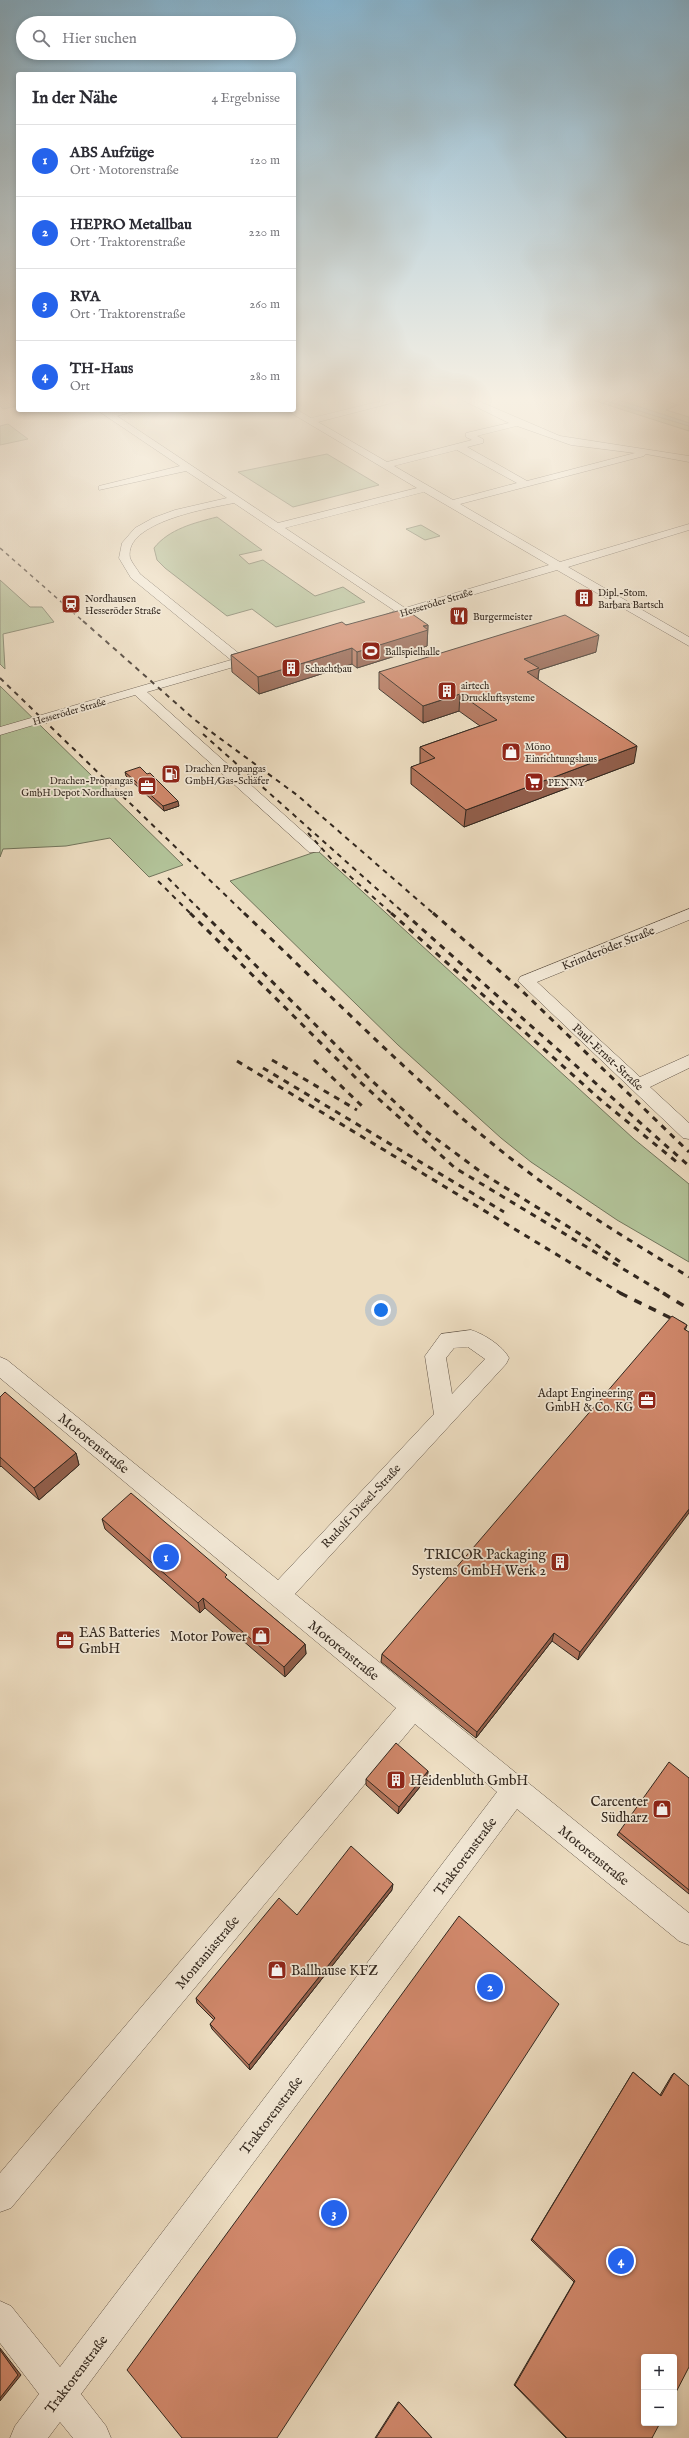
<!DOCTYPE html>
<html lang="de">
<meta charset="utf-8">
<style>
body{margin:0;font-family:"IM FELL English",serif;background:#f7f7f7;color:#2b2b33}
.controls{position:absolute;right:12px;bottom:12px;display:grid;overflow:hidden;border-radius:4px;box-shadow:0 2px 6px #0003}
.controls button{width:36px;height:36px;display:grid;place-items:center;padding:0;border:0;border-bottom:1px solid #e1e1e2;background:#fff;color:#2b2b33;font:20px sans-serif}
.you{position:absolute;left:381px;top:1310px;width:14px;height:14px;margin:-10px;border:3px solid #fff;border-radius:50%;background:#1a73e8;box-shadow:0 0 0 6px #1a73e833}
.badge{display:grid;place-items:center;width:26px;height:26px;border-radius:50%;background:#2563eb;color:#fff;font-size:13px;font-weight:700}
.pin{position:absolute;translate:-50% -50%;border:2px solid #fff;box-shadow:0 1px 4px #0006}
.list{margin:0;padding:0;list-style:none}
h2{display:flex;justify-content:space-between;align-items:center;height:52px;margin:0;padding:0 16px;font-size:17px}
h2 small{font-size:13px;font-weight:400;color:#7c7c81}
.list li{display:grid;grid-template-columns:26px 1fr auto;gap:12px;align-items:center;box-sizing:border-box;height:72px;padding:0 16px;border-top:1px solid #e1e1e2}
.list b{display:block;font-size:15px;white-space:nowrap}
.list p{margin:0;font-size:13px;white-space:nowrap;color:#7c7c81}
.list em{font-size:13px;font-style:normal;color:#7c7c81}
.icon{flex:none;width:22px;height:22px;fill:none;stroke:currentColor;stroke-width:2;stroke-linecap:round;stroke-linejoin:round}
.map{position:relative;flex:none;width:689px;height:2438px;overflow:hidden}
.search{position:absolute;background:#fff;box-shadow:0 2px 6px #0003;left:16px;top:16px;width:280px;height:44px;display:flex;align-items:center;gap:10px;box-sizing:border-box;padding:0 14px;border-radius:22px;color:#7c7c81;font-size:15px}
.panel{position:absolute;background:#fff;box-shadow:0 2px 6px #0003;left:16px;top:72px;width:280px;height:340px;border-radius:4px}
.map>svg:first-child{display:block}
</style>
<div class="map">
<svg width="689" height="2438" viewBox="0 0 689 2438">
<rect width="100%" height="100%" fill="#edddc1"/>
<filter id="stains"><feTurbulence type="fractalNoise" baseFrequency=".005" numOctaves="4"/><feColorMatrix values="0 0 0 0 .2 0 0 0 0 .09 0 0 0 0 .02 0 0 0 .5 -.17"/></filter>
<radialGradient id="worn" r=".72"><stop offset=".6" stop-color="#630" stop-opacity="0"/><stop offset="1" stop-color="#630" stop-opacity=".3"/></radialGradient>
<g fill="#b2c298" stroke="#72755c">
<path d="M0,397h12l6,5v4l-15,3 -3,-3z"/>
<path d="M583,397h10l96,29v5z"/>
<path d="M609,397h45l24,8 -12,5 23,7v6z"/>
<path d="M8,424l20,15 -28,6v-19z"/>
<path d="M327,454l52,31 -86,22 -55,-35z"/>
<path d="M217,517l45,33 -23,5 10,9 14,-4 52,36 28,-9 22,15 -89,25 -24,-18 -25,7 -62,-48 -8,-8 -3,-12c15,-19 40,-25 63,-31z"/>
<path d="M421,525l19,11 -15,4 -19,-11z"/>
<path d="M0,580l30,27h12l12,15 -51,12 2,35 -5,-5z"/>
<path d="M0,686l183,179 -34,12 -39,-39 -44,8 -63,3 -3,8z"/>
<path d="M318,851l316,288 55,45v78l-72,-42 -86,-58 -30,-24 -103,-93 -168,-164z"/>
</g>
<path fill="#99bcb3" stroke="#708178" d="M593,397h16l80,26v3z"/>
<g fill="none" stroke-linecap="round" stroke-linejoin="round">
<g stroke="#625548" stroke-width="1">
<g id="minor">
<path d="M398,397h17l-97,25 69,40 85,-22 -6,-3v-4l43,-10 -53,-26h13l91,39 129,20v6l-43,-8 -2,2 -184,48 100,58 129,-38v6l-121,37 121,70v9l-132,-76 -170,50h-8l-2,-2 18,-7 -161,-108c-24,5 -111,19 -104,55 2,5 7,11 10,16l102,82 14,-4 6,4 -18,8 -97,28 172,154 2,3 -2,3h-10l-174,-157 -135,40v-8l231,-67 -100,-82 -12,-20 3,-15 13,-15 18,-10 22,-8 52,-12 -41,-27 -87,19v-4l81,-20 -83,-56 14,2 27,-2 -21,6 161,107 139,-35 -131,-78h8v-2l17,10zM517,426l54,19 64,8 -108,28 -60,-34 16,-4v-4l-6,-3zM457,450l60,33 -64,17 -59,-34zM424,492l125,73 -144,43 -120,-80z"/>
<path d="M689,909v11l-152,62 103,95 49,-22v13l-39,19 39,36v16l-6,-1 -165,-157 2,-4z"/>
<path d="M471,1330c13,4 32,16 38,28l-3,6 -211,230 394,319v32l-10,-4 -162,-132 -436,585 25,32 5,12h-38l-13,-16 -12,16h-38l5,-12 24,-32 -39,-51v-42l11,5 49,61 437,-575 -82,-68 -404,484 -11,4v-39l396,-465 -396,-330v-21l7,3 271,220 156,-166 -9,-58 16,-22zM468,1347l17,12 -33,35 -6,-36 8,-10z"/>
</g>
</g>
<use href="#minor" fill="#f3e9d7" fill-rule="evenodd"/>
<path stroke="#33281f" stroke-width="1.5" stroke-dasharray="4 4" stroke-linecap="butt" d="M0,548l84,74"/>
<g stroke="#33281f" stroke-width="2" stroke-dasharray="5 5" stroke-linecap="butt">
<path d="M83,621l112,99 102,75 137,119"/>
<path d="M0,678l245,236"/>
<path d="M203,734l202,180"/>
<path d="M308,833l26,29 58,52"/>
<path d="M168,878l36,36"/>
<path d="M158,881l33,33"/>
</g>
<g stroke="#33281f" stroke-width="3" stroke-dasharray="6 6" stroke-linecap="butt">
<path d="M190,913l169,168 96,87 210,126"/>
<path d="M203,913l167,166 57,53 58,43 103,64 35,25"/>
<path d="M244,913c91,86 179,178 279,255 52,40 110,74 166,109"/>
<path d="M391,913l211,188 76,62"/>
<path d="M404,913l285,253"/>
<path d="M433,913l84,73 172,166"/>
<path d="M272,1060l85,50"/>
<path d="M314,1060l48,46"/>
<path d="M237,1061l385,233"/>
<path d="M263,1068l241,144"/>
</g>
<g stroke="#33281f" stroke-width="3.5" stroke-dasharray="8 8" stroke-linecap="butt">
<path d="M620,1293l69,34"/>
<path d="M663,1293l26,16"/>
</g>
</g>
<g fill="#b2745b" stroke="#33281f">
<path d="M346,625h82l-1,21 -70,22 -5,-4 -93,30 -27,-22 -1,-17z"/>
<path d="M596,652l-57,18 -1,10 96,83 -170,64 -53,-43v-17l9,-3v-17l60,-21 -21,-15 -36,12 -44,-34v-17z"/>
<path d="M125,772l54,34 -15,5 -38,-35z"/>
<path d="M687,1325l-109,335 -26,-19 -76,97 -95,-76 1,-8z"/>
<path d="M0,1397l76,56 3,12 -40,35 -38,-34 -1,1z"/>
<path d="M102,1519l125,60 78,65 1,10 -21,23 -80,-69 -5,5 -95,-84z"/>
<path d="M428,1777l-30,37 -32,-29v-6z"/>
<path d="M689,1778v116l-72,-59 2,-3z"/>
<path d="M392,1890l-142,180 -38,-41 -2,-5 4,-4 -17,-17 -1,-5 101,-83z"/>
<path d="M633,2072l27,23 12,-20 2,-2 -22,365h-86l-52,-53 60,-103 -43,-42z"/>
<path d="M398,2402h1l33,36h-57z"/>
</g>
<g fill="#915e4a" stroke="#33281f">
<path d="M428,625l-1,21 -70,22v-16z"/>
<path d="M599,635l-3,17 -57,18 -2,15 -12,4 -1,-30z"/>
<path d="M352,648v16l-93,30 -1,-17z"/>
<path d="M460,694l-1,17 -36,12v-17z"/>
<path d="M637,746l-3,17 -170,64 2,-17z"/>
<path d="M178,801l1,5 -15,5 -1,-5z"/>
<path d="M76,1453l3,12 -40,35 -5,-12z"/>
<path d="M689,1509v4l-111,147 2,-8z"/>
<path d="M203,1598l2,10 -5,5 -2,-10z"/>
<path d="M554,1633l-2,8 -76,97 1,-6z"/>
<path d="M305,1644l1,10 -21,23 -1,-10z"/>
<path d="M428,1771v6l-30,37 1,-7z"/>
<path d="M393,1884l-1,6 -142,180 -1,-5z"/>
<path d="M0,2348l21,27 -21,26z"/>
</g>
<g fill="#cf876a" stroke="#33281f">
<path d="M405,609l23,16 -5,1 5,4 -71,22 -5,-4 -94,29 -27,-22 111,-33 4,3z"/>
<path d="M565,615l34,20 -75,24 15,9 -12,4 110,74 -171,64 -55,-43 24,-9 -15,-11 77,-27 -37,-26 -37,12 -44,-34z"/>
<path d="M140,767l7,7 3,-1 28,28 -15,5 -38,-34z"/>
<path d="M672,1316l15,9 -3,4 5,3v177l-109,143 -26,-19 -77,99 -95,-78z"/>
<path d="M5,1392l71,61 -42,35 -34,-31v-60z"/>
<path d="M131,1493l96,82 -2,2 80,67 -21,23 -81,-69 -5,5 -96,-84z"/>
<path d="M396,1743l32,28 -29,36 -33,-28z"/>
<path d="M669,1762l20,16v112l-70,-58z"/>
<path d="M351,1846l42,38 -144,181 -39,-41 5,-6 -19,-20 83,-100 18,17z"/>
<path d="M459,1916l100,88 -282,434h-95l-55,-68z"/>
<path d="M633,2072l28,24 13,-23 15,13v281l-15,29v-39h-30v66h16l-8,15h-85l-52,-53 60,-104 -43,-42z"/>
<path d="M0,2350l18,25 -18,23z"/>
<path d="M399,2402l33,36h-56z"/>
</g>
<linearGradient id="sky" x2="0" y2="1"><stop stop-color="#88b7d3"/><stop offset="0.54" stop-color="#f7f0e3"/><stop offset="1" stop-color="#f7f0e3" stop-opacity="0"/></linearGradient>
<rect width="689" height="739" fill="url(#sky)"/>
<defs>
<g id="building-square" transform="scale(1)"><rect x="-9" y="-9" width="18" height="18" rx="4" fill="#8f2418" stroke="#f3e9d7"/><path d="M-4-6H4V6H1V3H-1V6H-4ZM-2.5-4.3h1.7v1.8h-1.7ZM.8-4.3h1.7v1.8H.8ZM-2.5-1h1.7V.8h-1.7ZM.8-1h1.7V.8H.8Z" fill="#fff"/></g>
<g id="station-square" transform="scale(1)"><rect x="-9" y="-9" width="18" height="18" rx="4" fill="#8f2418" stroke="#f3e9d7"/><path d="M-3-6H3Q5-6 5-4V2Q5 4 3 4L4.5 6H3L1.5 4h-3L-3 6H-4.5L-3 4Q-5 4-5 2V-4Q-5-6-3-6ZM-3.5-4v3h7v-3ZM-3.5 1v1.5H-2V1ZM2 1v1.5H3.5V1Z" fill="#fff"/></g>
<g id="restaurant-square" transform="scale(1)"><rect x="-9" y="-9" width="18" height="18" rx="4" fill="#8f2418" stroke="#f3e9d7"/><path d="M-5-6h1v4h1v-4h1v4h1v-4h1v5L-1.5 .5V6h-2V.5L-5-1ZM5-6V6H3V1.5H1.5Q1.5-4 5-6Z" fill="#fff"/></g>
<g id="stadium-square" transform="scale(1)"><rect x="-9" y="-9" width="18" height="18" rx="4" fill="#8f2418" stroke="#f3e9d7"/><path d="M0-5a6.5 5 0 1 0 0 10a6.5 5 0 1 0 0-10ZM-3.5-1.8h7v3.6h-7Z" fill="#fff"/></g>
<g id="shop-square" transform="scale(1)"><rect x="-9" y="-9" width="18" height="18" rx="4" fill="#8f2418" stroke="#f3e9d7"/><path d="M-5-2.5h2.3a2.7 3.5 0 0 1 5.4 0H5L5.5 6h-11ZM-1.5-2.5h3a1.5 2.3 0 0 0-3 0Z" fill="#fff"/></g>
<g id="fuel-square" transform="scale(1)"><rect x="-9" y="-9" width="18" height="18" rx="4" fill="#8f2418" stroke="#f3e9d7"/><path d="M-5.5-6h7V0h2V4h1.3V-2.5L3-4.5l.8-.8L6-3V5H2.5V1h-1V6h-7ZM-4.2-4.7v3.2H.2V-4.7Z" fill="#fff"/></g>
<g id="supermarket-square" transform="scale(1)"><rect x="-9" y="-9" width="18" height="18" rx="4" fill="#8f2418" stroke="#f3e9d7"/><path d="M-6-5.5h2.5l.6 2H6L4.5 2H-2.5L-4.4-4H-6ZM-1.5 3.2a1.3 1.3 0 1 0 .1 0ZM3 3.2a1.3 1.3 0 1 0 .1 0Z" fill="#fff"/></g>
<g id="office-square" transform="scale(1)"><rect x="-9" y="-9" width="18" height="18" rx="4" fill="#8f2418" stroke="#f3e9d7"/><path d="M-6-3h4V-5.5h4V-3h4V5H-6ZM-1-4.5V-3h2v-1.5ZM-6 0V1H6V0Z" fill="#fff"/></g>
</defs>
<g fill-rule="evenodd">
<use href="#building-square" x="584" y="598"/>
<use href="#station-square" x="71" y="604"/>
<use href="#restaurant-square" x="459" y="616"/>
<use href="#stadium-square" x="371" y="651"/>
<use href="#building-square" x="291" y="668"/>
<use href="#building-square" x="447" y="691"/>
<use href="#shop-square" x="511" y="752"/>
<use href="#fuel-square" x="171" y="774"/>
<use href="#supermarket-square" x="534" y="782"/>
<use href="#office-square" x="147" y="786"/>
<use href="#office-square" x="647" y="1400"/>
<use href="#building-square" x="560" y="1562"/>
<use href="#shop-square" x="261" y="1636"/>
<use href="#office-square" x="65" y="1640"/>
<use href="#building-square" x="396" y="1780"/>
<use href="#shop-square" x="662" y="1809"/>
<use href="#shop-square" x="277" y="1970"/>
</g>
<g text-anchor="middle" stroke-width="3.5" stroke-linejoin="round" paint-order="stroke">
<g font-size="10" fill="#33281f" stroke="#f3e9d7" text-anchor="start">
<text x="598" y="596">Dipl.-Stom.<tspan x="598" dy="12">Barbara Bartsch</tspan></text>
<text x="85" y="602">Nordhausen<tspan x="85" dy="12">Hesseröder Straße</tspan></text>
<text x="473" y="620">Burgermeister</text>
<text x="385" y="655">Ballspielhalle</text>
<text x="305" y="672">Schachtbau</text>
<text x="461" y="689">airtech<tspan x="461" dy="12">Druckluftsysteme</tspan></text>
<text x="525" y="750">Möno<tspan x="525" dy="12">Einrichtungshaus</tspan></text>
<text x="185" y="772">Drachen Propangas<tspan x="185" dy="12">GmbH/Gas-Schäfer</tspan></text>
<text x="133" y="784" text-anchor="end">Drachen-Propangas<tspan x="133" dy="12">GmbH Depot Nordhausen</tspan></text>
<text x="548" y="786">PENNY</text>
</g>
<g font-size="10" fill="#33281f" stroke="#f3e9d7">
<text transform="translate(436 602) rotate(-17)" y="4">Hesseröder Straße</text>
<text transform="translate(69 711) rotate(-16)" y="4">Hesseröder Straße</text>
</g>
<g font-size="12" fill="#33281f" stroke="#f3e9d7">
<text transform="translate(608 948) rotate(-22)" y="4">Krimderöder Straße</text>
<text transform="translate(608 1057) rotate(43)" y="4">Paul-Ernst-Straße</text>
<text transform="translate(361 1506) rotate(-47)" y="4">Rudolf-Diesel-Straße</text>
</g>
<g font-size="12" fill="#33281f" stroke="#f3e9d7" text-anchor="end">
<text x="633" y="1397">Adapt Engineering<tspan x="633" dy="14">GmbH &amp; Co. KG</tspan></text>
</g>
<g font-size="14" fill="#33281f" stroke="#f3e9d7">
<text transform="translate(94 1443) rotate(39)" y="5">Motorenstraße</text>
<text transform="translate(344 1650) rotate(39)" y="5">Motorenstraße</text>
<text transform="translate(594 1855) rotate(39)" y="5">Motorenstraße</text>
<text transform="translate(465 1856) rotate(-53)" y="5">Traktorenstraße</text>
<text transform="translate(207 1952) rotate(-50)" y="5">Montaniastraße</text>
<text transform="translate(271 2115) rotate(-53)" y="5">Traktorenstraße</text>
<text transform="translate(76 2374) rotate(-53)" y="5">Traktorenstraße</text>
</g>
<g font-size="14" fill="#33281f" stroke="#f3e9d7" text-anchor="end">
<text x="546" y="1559">TRICOR Packaging<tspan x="546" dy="16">Systems GmbH Werk 2</tspan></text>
<text x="79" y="1637" text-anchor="start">EAS Batteries<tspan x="79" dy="16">GmbH</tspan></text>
<text x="247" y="1641">Motor Power</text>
<text x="410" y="1785" text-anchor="start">Heidenbluth GmbH</text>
<text x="648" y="1806">Carcenter<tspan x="648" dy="16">Südharz</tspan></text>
<text x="291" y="1975" text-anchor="start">Ballhause KFZ</text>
</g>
</g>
<rect width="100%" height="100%" filter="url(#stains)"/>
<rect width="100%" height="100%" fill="url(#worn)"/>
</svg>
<div class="controls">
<button>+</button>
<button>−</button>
</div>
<div class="you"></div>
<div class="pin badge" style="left:166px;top:1557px">1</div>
<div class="pin badge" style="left:490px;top:1987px">2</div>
<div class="pin badge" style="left:334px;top:2213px">3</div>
<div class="pin badge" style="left:621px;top:2261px">4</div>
<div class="search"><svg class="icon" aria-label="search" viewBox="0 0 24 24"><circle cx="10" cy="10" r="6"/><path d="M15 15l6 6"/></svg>Hier suchen</div>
<section class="panel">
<h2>In der Nähe<small>4 Ergebnisse</small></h2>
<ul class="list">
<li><span class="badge">1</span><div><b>ABS Aufzüge</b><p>Ort · Motorenstraße</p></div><em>120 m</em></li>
<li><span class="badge">2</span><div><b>HEPRO Metallbau</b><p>Ort · Traktorenstraße</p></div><em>220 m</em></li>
<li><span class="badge">3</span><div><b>RVA</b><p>Ort · Traktorenstraße</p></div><em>260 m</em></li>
<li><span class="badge">4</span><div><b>TH-Haus</b><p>Ort</p></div><em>280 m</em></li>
</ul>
</section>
</div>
